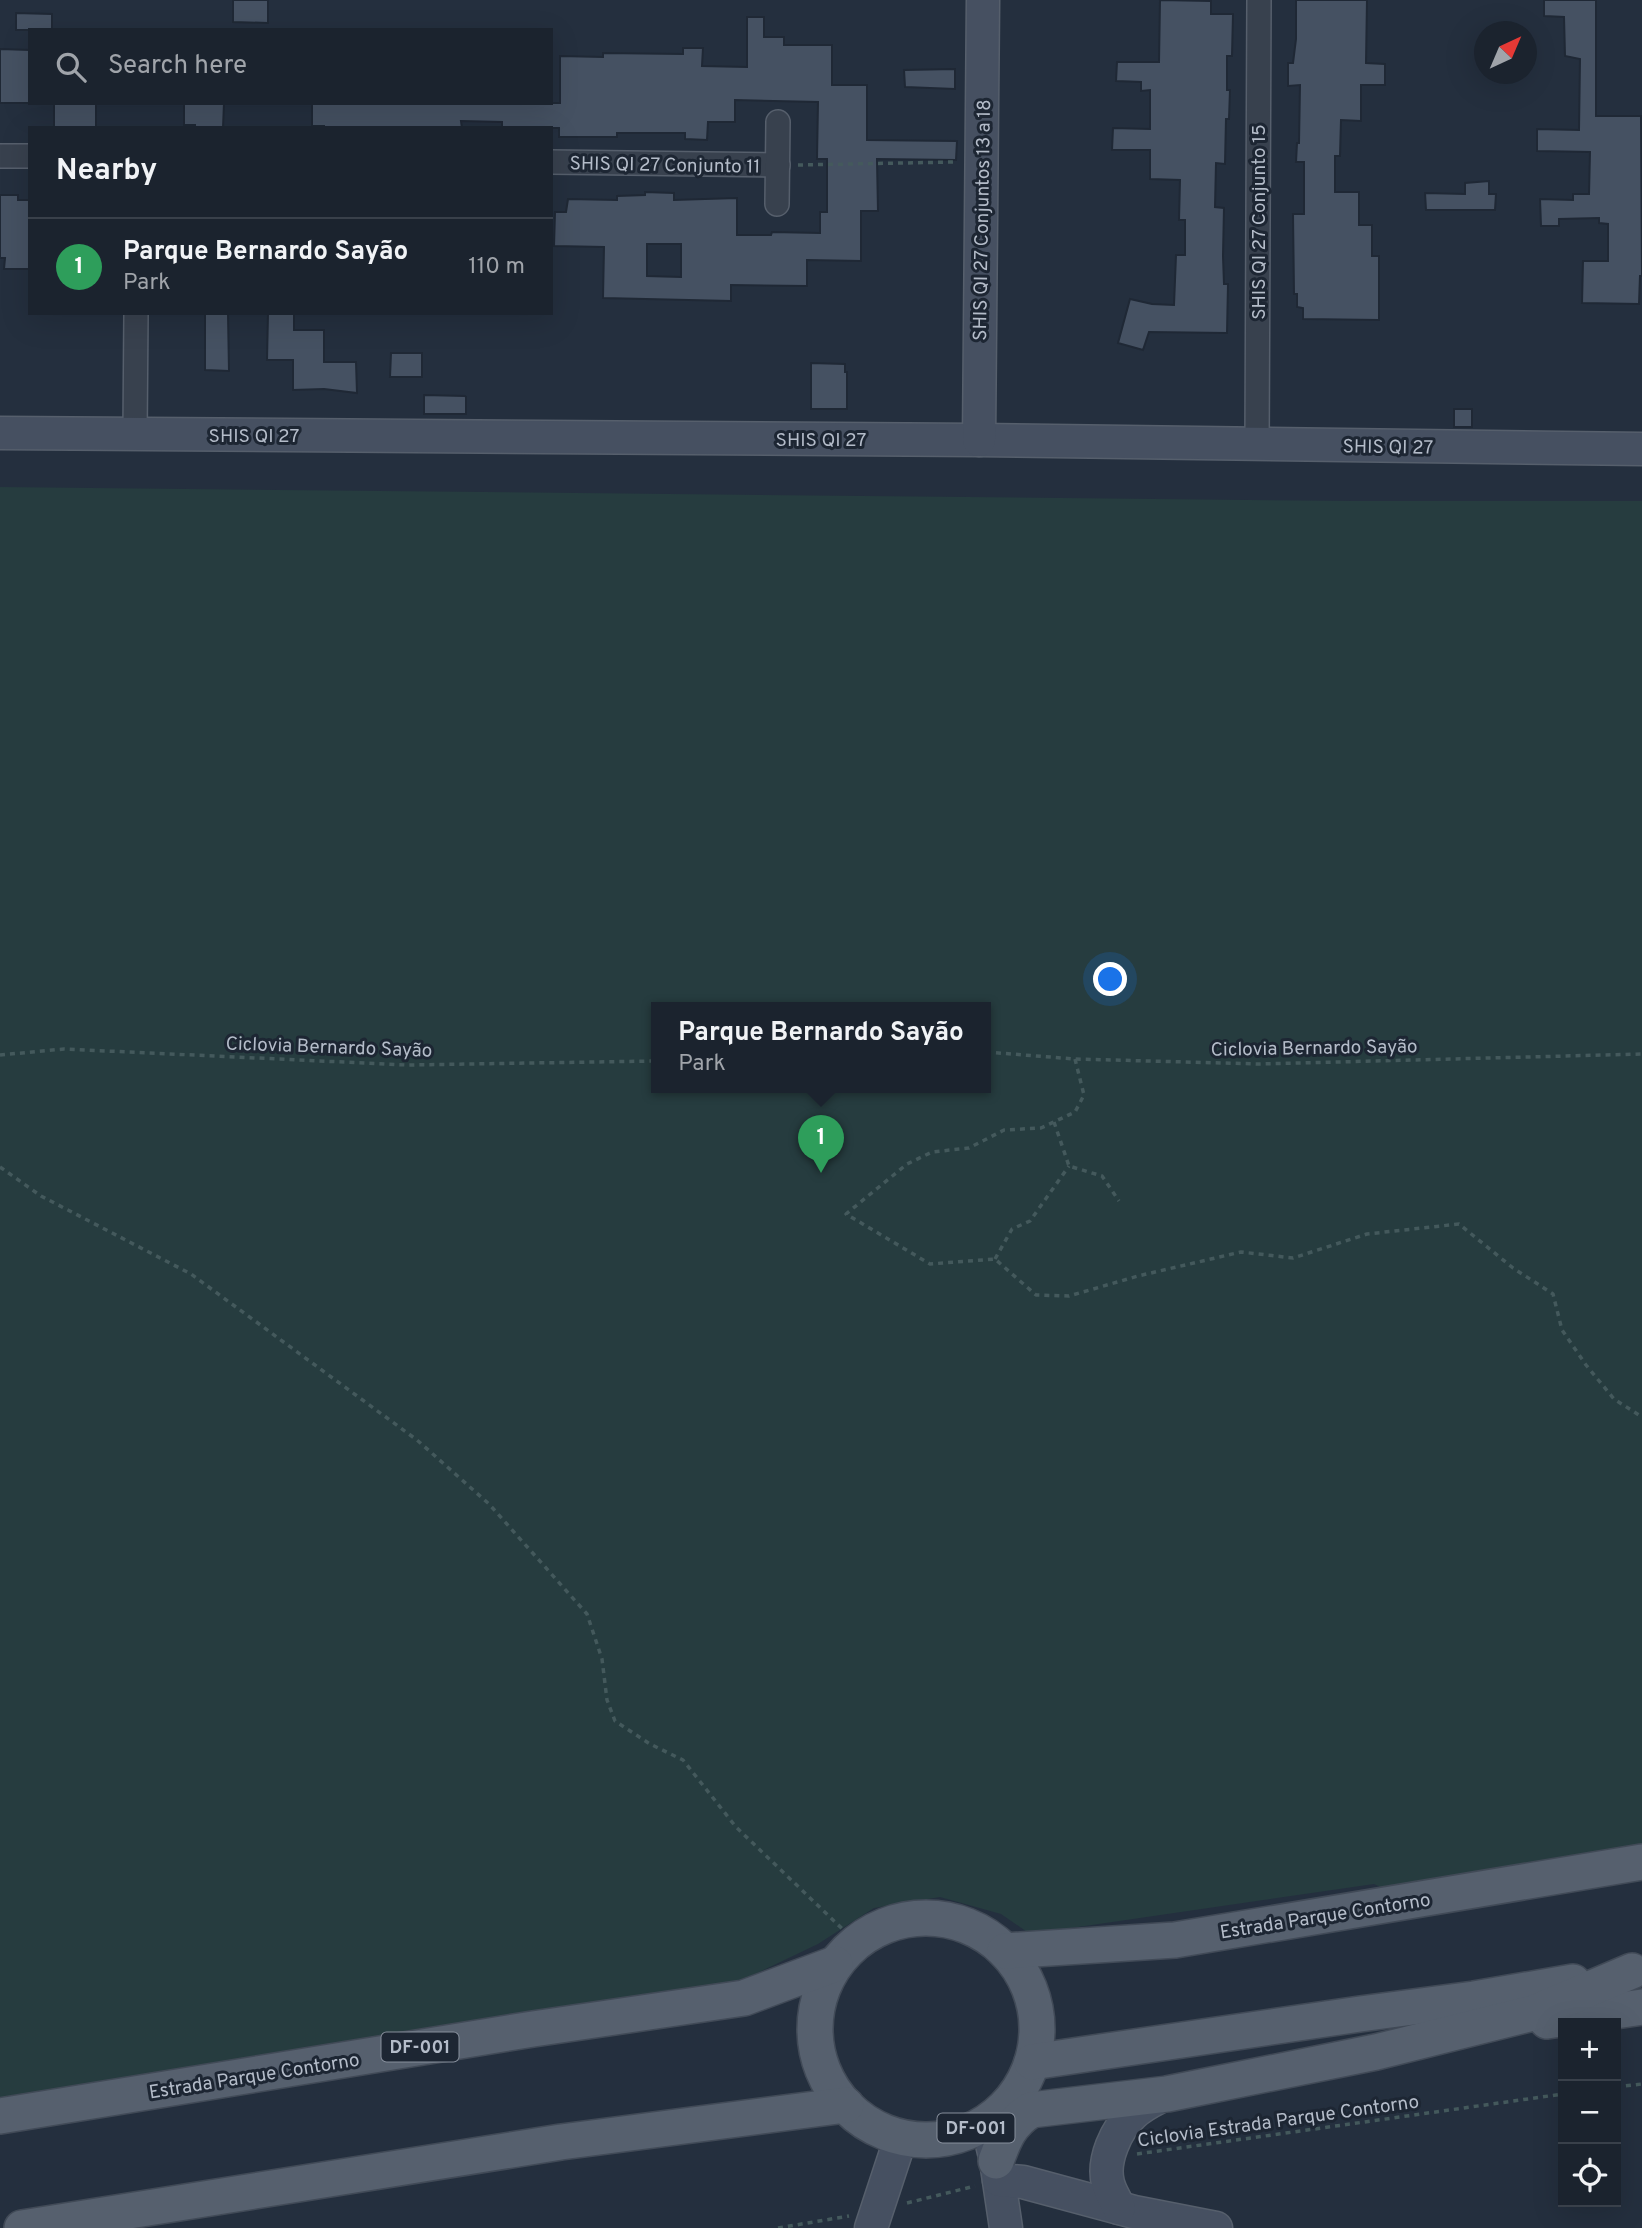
<!DOCTYPE html>
<meta charset="utf-8">
<style>
body{margin:0;font-family:Overpass,sans-serif;background:#242b36;color:#f1f3f6}
.controls{position:absolute;right:21px;bottom:21px;display:grid;overflow:hidden;border-radius:0px;box-shadow:0 7px 28px #0002}
.controls button{width:63px;height:63px;display:grid;place-items:center;padding:0;border:0;border-bottom:2px solid #39404a;background:#1b232e;color:#f1f3f6;font:35px sans-serif}
.compass{position:absolute;left:1474px;top:21px;width:63px;height:63px;border-radius:50%;background:#1b232e;box-shadow:0 7px 28px #0002;rotate:44deg}
.you{position:absolute;left:1111px;top:980px;width:24px;height:24px;margin:-18px;border:5px solid #fff;border-radius:50%;background:#1a73e8;box-shadow:0 0 0 10px #1a73e833}
.badge{display:grid;place-items:center;width:46px;height:46px;border-radius:50%;background:#bca0f2;color:#fff;font-size:23px;font-weight:700}
.pin{position:absolute;translate:-50% -58px;filter:drop-shadow(0 2px 4px #0008)}
.pin::after{content:'';position:absolute;top:37px;width:24px;height:21px;background:inherit;clip-path:polygon(0 0,100% 0,50% 100%)}
.popup{position:absolute;left:651px;top:1002px;width:340px;height:91px;box-sizing:border-box;display:grid;place-content:center;border-radius:0px;background:#1b232e;filter:drop-shadow(0 2px 5px #0005);font-size:23px;white-space:nowrap;color:#a0a4aa}
.popup b{font-size:26px;color:#f1f3f6}
.popup::after{content:'';position:absolute;left:50%;top:100%;margin-left:-14px;border:14px solid transparent;border-top-color:#1b232e}
.list{margin:0;padding:0;list-style:none}
h2{display:flex;justify-content:space-between;align-items:center;height:91px;margin:0;padding:0 28px;font-size:30px}
h2 small{font-size:23px;font-weight:400;color:#a0a4aa}
.list li{display:grid;grid-template-columns:46px 1fr auto;gap:21px;align-items:center;box-sizing:border-box;height:98px;padding:0 28px;border-top:2px solid #39404a}
.list b{display:block;font-size:26px;white-space:nowrap}
.list p{margin:0;font-size:23px;white-space:nowrap;color:#a0a4aa}
.list em{font-size:23px;font-style:normal;color:#a0a4aa}
.icon{flex:none;width:38px;height:38px;fill:none;stroke:currentColor;stroke-width:2;stroke-linecap:round;stroke-linejoin:round}
.map{position:relative;flex:none;width:1642px;height:2228px;overflow:hidden}
.search{position:absolute;background:#1b232e;box-shadow:0 7px 28px #0002;left:28px;top:28px;width:525px;height:77px;display:flex;align-items:center;gap:18px;box-sizing:border-box;padding:0 24px;border-radius:0px;color:#a0a4aa;font-size:26px}
.panel{position:absolute;background:#1b232e;box-shadow:0 7px 28px #0002;left:28px;top:126px;width:525px;height:189px;border-radius:0px}
.map>svg:first-child{display:block}
</style>
<div class="map">
<svg width="1642" height="2228" viewBox="0 0 1642 2228">
<rect width="100%" height="100%" fill="#242f3e"/>
<path fill="#263c3f" fill-rule="evenodd" d="M0,487l1354,14h288v1362l-230,39 -38,-18 -344,50 -29,-20 -61,-17 -66,11 -56,36 -94,45 -724,110zM656,1007h330v80h-330z"/>
<g fill="#455162" stroke="#1f2835" stroke-width="2" fill-rule="evenodd">
<path d="M233,0h35v23l-35,-1z"/>
<path d="M1160,0l51,1v13h22l-1,42h-5v34h3l-1,29h-3l-1,45 -9,-1 -1,44 9,1 -1,48 1,28h4l-1,49 -78,-1 -6,18 -25,-7 12,-44 22,5 22,1 2,-50h9v-35h-6l1,-40 -30,-1v-29h-38l1,-22 37,1v-39l-9,1v-9l-25,-1 1,-19h42z"/>
<path d="M1296,0h71l-1,63 19,1v21h-24v36l-20,-1 -1,36h-5v36h24v33h13v31h7v64l-76,-1v-11l-6,-1v-13h-3l-1,-80h11v-52h-8l1,-19h2l1,-58 -12,1v-23h5l3,-24z"/>
<path d="M1544,0h52v116h45l1,160h-2l-1,28 -57,-1 1,-42h25v-37l-9,-1v-5l-40,1v7h-18l-1,-27 33,1v-6h16l1,-42 -53,-1v-22l42,1 1,-71 -15,-3 -1,-39 -20,-1z"/>
<path d="M16,13l36,1v16h-36z"/>
<path d="M747,17h17v20h20v8h48v40h35v55l90,1 -1,19 -79,-1 1,52h-17v50l-54,-1v26l-76,-1v16l-128,-3 1,-51 -50,-1 1,-34h11l2,-13 49,1v-4l28,-1v-3l29,1v7l63,-2v37h34l1,-3 48,1v-21h7v-53h-10l1,-57 -83,-2v22h-27l-1,18 -22,-1v-6h-68v4h-58v-9h-57v-6l-41,-1 1,7h-138v-2h-12v-23h248v-47l43,1v-4l80,1v-6h20l-1,18 45,1zM647,244h34v33l-34,-1z"/>
<path d="M0,49l30,1v53h-30z"/>
<path d="M955,69v20l-50,-2 -1,-17z"/>
<rect x="54" y="103" width="42" height="25"/>
<path d="M184,103h40l-1,25h-28v-3h-11z"/>
<path d="M1489,181v13h7l-1,16h-69l-1,-17 40,1v-11z"/>
<path d="M0,195h18v5h12v69h-26l1,-11h-5z"/>
<path d="M205,313h23l1,58 -24,-1z"/>
<path d="M268,313h26v17h30v32h32l1,31 -33,-4 -31,1v-30h-26z"/>
<path d="M391,353h31v24h-32z"/>
<path d="M811,363l34,1v8h2v37h-36z"/>
<path d="M424,395l41,1 1,1v17h-42z"/>
<rect x="1454" y="409" width="18" height="18"/>
</g>
<g fill="none" stroke-linecap="round" stroke-linejoin="round">
<g stroke="#565f6c" stroke-width="26">
<g id="street">
<path d="M0,156h30"/>
<path d="M551,162l227,3"/>
<path d="M777,204l1,-82"/>
<path d="M135,434l1,-121"/>
<path d="M1257,445l2,-445"/>
</g>
</g>
<g stroke="#565f6c" stroke-width="35">
<g id="secondary">
<path d="M0,433l979,7 663,9"/>
<path d="M979,440l4,-440"/>
<path d="M987,2123l9,38 10,67"/>
<path d="M999,2180l24,2 111,30 82,16"/>
<path d="M1119,2208c-3,-8 -9,-16 -11,-25 -6,-22 8,-54 25,-69 9,-9 21,-14 32,-20"/>
<path d="M871,2228l30,-91"/>
</g>
</g>
<g stroke="#414a57" stroke-width="38">
<g id="primary">
<circle cx="926" cy="2029" r="111"/>
<path d="M1005,1951l170,-11 467,-78"/>
<path d="M1547,2021l95,-14"/>
<path d="M1032,2062l328,-48 114,-15 99,-17"/>
<path d="M0,2116l533,-87 211,-31 91,-34"/>
<path d="M996,2161c8,-22 14,-38 35,-51l136,-16 209,-42 157,-39 99,-42"/>
<path d="M22,2228l539,-86 285,-37"/>
</g>
</g>
<g stroke="#44595c" stroke-width="3.5" stroke-dasharray="5 5" stroke-linecap="butt">
<path d="M798,165l156,-3"/>
<path d="M986,1052l89,7 185,5 382,-10"/>
<path d="M0,1055l64,-6 343,16 249,-4"/>
<path d="M1075,1059l9,36 -9,17 -34,16 -37,2 -35,18 -37,4 -25,12 -61,50 84,50 65,-5 41,36 33,1 69,-20 103,-24 52,6 74,-24 92,-10 54,44 40,26 9,36 24,35 28,34 28,18"/>
<path d="M1054,1122l15,44 33,10 17,25"/>
<path d="M0,1167l41,29 150,78 226,166 72,64 98,110 15,45 5,41 8,21 35,23 33,16 53,67 120,115"/>
<path d="M995,1259l17,-30 18,-8 39,-55"/>
<path d="M1616,2087l26,-3"/>
<path d="M1137,2154l426,-60"/>
<path d="M907,2203l68,-17"/>
<path d="M778,2228l71,-12"/>
</g>
<use href="#street" stroke="#38414e" stroke-width="23"/>
<use href="#secondary" stroke="#465061" stroke-width="32"/>
<use href="#primary" stroke="#56606e" stroke-width="35"/>
</g>
<g text-anchor="middle" stroke-width="6" stroke-linejoin="round" paint-order="stroke">
<g fill="#1d2633" stroke="#878f9c" stroke-width="2">
<rect x="381.5" y="2032.5" width="77" height="29" rx="5"/>
<rect x="937.5" y="2113.5" width="77" height="29" rx="5"/>
</g>
<g font-size="18" font-weight="bold" fill="#b4bcc9">
<text x="420" y="2053">DF-001</text>
<text x="976" y="2134">DF-001</text>
</g>
<g font-size="19" fill="#b4bcc9" stroke="#1d2633">
<text transform="translate(665 164) rotate(1)" y="7">SHIS QI 27 Conjunto 11</text>
<text transform="translate(981 220) rotate(-89)" y="7">SHIS QI 27 Conjuntos 13 a 18</text>
<text transform="translate(1258 222) rotate(-90)" y="7">SHIS QI 27 Conjunto 15</text>
<text x="254" y="442">SHIS QI 27</text>
<text x="821" y="446">SHIS QI 27</text>
<text transform="translate(1388 446) rotate(1)" y="7">SHIS QI 27</text>
<text transform="translate(329 1046) rotate(2)" y="7">Ciclovia Bernardo Sayão</text>
<text transform="translate(1314 1047) rotate(-1)" y="7">Ciclovia Bernardo Sayão</text>
<text transform="translate(1325 1915) rotate(-9)" y="7">Estrada Parque Contorno</text>
<text transform="translate(254 2075) rotate(-9)" y="7">Estrada Parque Contorno</text>
<text transform="translate(1278 2120) rotate(-8)" y="7">Ciclovia Estrada Parque Contorno</text>
</g>
</g>
</svg>
<div class="controls">
<button>+</button>
<button>−</button>
<button><svg class="icon" aria-label="locate" viewBox="0 0 24 24"><circle cx="12" cy="12" r="6"/><path d="M12 2v4M12 18v4M2 12h4M18 12h4"/></svg></button>
</div>
<svg class="compass" viewBox="-18 -18 36 36"><path d="M0-13l5 13h-10z" fill="#e53935"/><path d="M0 13l5-13h-10z" fill="#a0a4aa"/></svg>
<div class="you"></div>
<div class="pin badge" style="left:821px;top:1173px;background:#2e9e5b">1</div>
<div class="popup"><b>Parque Bernardo Sayão</b>Park</div>
<div class="search"><svg class="icon" aria-label="search" viewBox="0 0 24 24"><circle cx="10" cy="10" r="6"/><path d="M15 15l6 6"/></svg>Search here</div>
<section class="panel">
<h2>Nearby<small></small></h2>
<ul class="list">
<li><span class="badge" style="background:#2e9e5b">1</span><div><b>Parque Bernardo Sayão</b><p>Park</p></div><em>110 m</em></li>
</ul>
</section>
</div>
